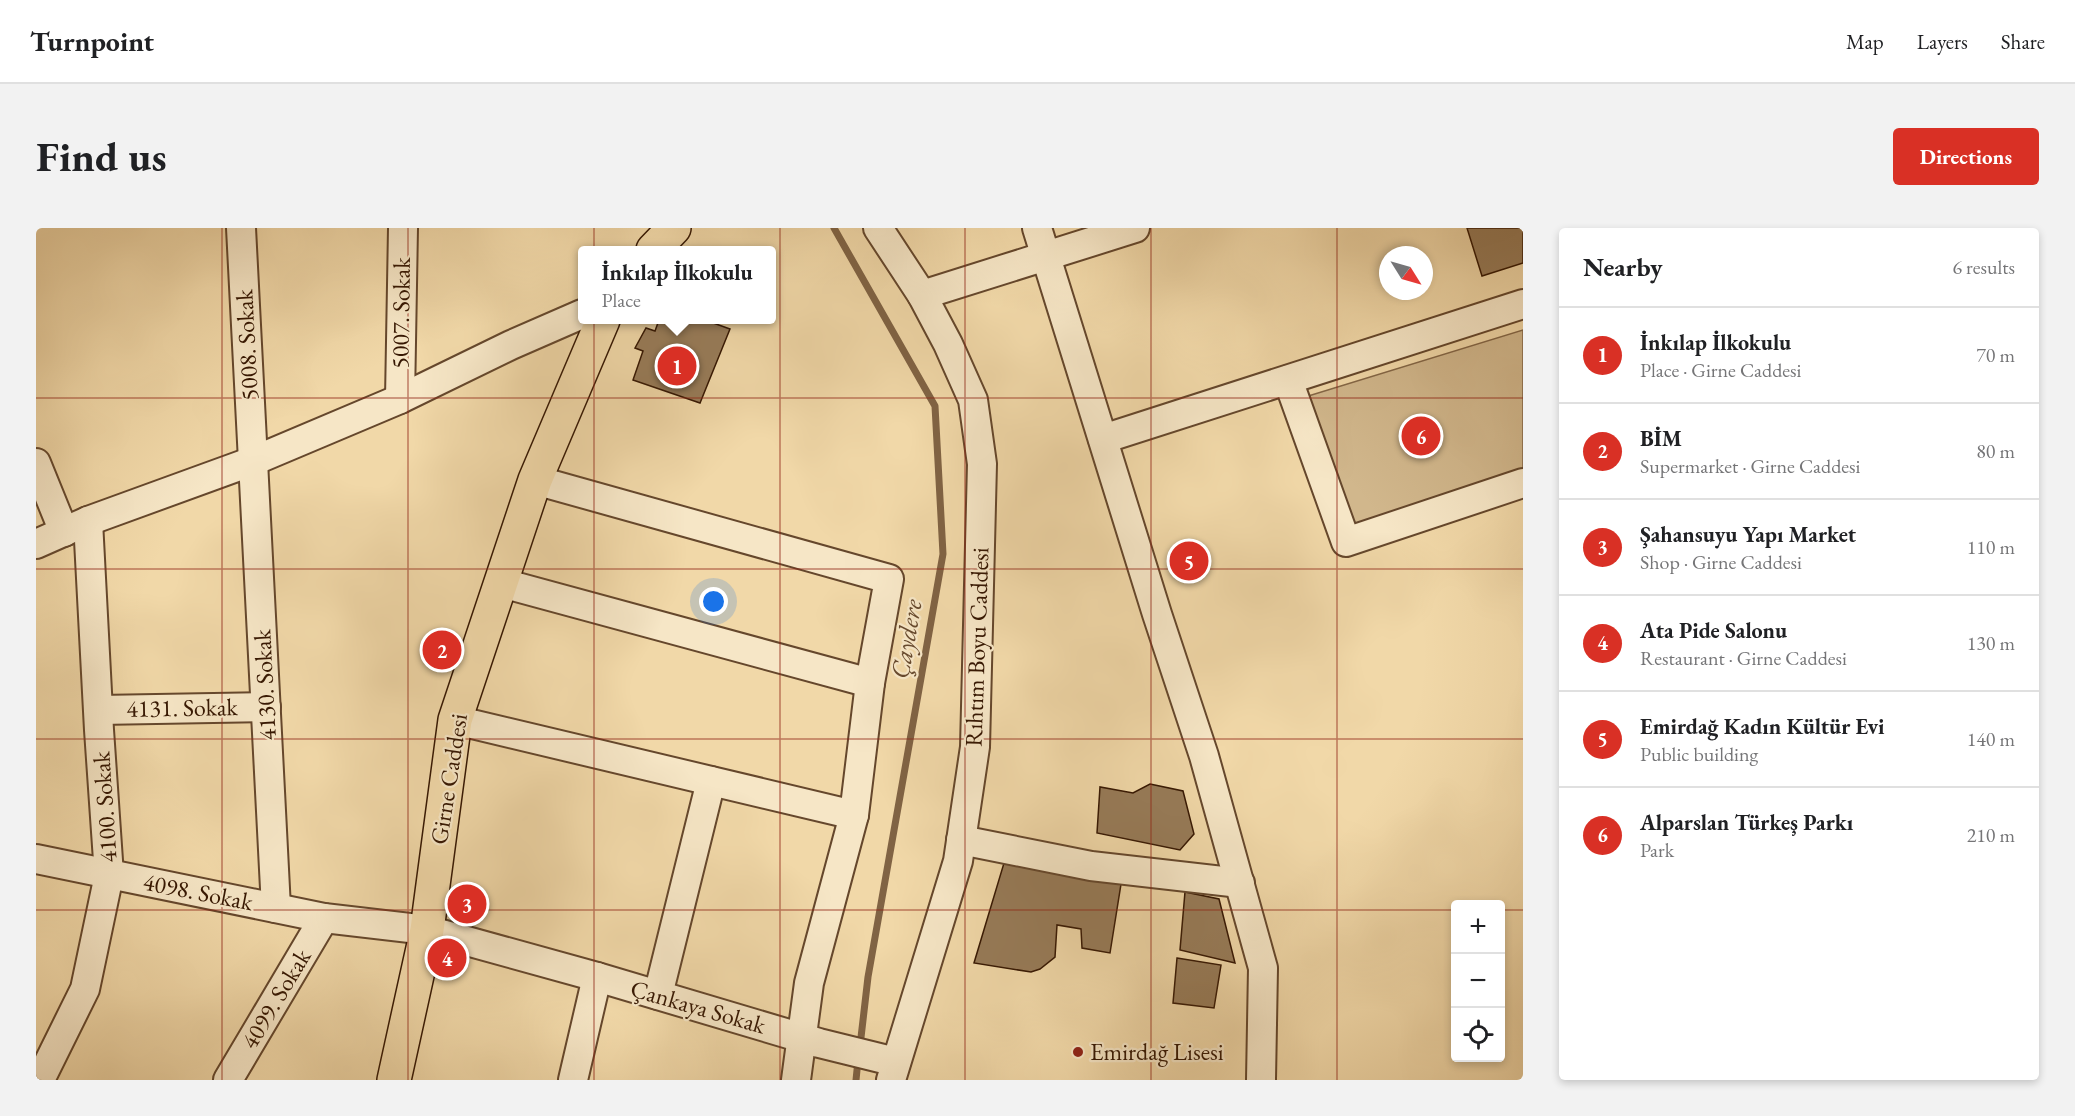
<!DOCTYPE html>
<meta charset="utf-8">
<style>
body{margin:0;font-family:"EB Garamond",serif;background:#f2f2f2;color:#202124}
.controls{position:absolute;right:18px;bottom:18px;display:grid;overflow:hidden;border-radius:6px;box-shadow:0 3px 9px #0003}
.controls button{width:54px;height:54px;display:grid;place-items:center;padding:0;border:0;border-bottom:2px solid #e0e0e0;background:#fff;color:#202124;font:30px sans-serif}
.compass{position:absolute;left:1343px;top:18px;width:54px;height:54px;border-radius:50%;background:#fff;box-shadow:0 3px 9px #0003;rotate:127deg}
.you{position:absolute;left:678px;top:374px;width:21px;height:21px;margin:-15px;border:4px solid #fff;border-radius:50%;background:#1a73e8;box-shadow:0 0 0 9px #1a73e833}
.badge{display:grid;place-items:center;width:39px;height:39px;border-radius:50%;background:#d93025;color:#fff;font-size:20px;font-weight:700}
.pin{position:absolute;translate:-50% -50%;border:3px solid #fff;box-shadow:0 2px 6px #0006}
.popup{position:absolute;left:542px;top:18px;width:198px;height:78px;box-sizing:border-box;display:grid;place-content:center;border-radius:6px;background:#fff;filter:drop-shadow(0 2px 4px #0005);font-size:20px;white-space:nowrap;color:#757577}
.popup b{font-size:22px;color:#202124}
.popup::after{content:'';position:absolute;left:50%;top:100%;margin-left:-12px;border:12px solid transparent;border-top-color:#fff}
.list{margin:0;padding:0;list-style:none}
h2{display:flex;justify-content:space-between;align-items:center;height:78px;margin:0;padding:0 24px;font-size:26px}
h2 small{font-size:20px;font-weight:400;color:#757577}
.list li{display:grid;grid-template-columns:39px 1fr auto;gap:18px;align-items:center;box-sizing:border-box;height:96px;padding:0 24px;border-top:2px solid #e0e0e0}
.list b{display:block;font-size:22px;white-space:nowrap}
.list p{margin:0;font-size:20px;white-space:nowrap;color:#757577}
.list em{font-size:20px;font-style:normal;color:#757577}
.icon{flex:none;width:33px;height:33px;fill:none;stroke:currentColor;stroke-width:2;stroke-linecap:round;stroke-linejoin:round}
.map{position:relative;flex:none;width:1487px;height:852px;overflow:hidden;border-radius:6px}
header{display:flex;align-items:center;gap:36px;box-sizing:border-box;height:84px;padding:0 30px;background:#fff;border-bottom:2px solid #e0e0e0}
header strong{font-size:28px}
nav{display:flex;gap:33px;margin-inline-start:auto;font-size:21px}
.intro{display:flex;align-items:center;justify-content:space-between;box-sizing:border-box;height:144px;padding:0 36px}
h1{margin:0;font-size:42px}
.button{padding:15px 27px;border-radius:6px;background:#d93025;color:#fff;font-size:21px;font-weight:700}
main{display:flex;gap:36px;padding:0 36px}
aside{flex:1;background:#fff;border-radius:6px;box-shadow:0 3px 9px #0003}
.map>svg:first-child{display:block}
</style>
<header>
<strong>Turnpoint</strong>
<nav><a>Map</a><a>Layers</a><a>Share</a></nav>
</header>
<div class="intro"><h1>Find us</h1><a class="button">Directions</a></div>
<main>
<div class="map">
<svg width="1487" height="852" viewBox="0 0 1487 852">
<rect width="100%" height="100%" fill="#f1d8a8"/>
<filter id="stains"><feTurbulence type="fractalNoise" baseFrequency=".00333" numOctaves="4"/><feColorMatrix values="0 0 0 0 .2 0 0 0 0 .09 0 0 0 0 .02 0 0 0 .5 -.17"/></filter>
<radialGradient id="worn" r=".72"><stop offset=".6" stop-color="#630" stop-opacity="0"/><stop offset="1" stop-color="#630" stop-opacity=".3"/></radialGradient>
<path fill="#d1b78c" stroke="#846747" stroke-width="1.5" d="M1487,102v146l-172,54 -46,-133z"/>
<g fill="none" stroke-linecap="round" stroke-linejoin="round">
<g stroke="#806344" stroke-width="7">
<path d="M798,0l101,178 8,148 -75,423 -8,69"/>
<path d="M820,852l2,-20"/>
</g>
</g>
<g fill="#977b58" stroke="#361702" stroke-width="1.5">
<path d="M1431,0h56v35l-41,13z"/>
<path d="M623,92h46l25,9 -30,74 -67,-23 10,-29 -8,-3 11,-20 9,3z"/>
<path d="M1114,556l33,7 11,43 -14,16 -83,-17 3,-46 33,6z"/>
<path d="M968,635l117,21 -11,69 -28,-5 -1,-19 -24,-4 -2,32 -15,12 -9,3 -57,-9z"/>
<path d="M1149,664l34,7 16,64 -55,-13z"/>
<path d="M1141,730l44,7 -7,43 -41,-5z"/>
</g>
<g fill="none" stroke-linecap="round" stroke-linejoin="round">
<g stroke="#65472c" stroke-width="32">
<g id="minor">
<path d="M205,0l35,680"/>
<path d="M842,0l44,67 26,49 25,56 9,64 -7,283 -17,114 -67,219"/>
<path d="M1001,0l120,386 47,142 59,212 -2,112"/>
<path d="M886,67l213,-67"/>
<path d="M1252,152l58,162 177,-59"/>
<path d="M364,171l3,-171"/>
<path d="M1067,211l420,-135"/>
<path d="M0,235l28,69"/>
<path d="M499,252l354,99 -19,104 -16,132 -45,168 -13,97"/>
<path d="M0,316l52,-23 165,-60 147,-62 111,-54 71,-31"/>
<path d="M466,355l368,100"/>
<path d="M63,482l167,-3"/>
<path d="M419,492l399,95"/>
<path d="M925,612l130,26 149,17"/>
<path d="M0,631l288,59 103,12 170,47 222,66 77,19"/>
<path d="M622,767l53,-214"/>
<path d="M4,852l45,-91 24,-114 -10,-145 -11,-209"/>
<path d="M192,852l96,-162"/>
<path d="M537,852l24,-103"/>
</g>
</g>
<g stroke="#361702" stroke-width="36">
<g id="major">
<path d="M617,22l21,-22"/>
<path d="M358,852l33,-150 28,-210 80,-240 68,-160"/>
</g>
</g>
<use href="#minor" stroke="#f6e6c6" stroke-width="28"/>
<use href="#major" stroke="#f1d8a8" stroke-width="33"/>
</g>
<path fill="none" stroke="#8f2418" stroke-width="1.5" stroke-opacity="0.55" d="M186,0v852M372,0v852M558,0v852M744,0v852M929,0v852M1115,0v852M1301,0v852M0,170h1487M0,341h1487M0,511h1487M0,682h1420M1464,682h23"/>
<circle fill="#8f2418" stroke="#f6e6c6" stroke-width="2" cx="1042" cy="824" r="6"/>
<g text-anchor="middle" stroke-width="4.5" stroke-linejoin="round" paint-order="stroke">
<g font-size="24" fill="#361702" stroke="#f6e6c6">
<text transform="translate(365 85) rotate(-89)" y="8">5007. Sokak</text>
<text transform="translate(211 117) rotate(-93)" y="8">5008. Sokak</text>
<text transform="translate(941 419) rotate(-88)" y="8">Rıhtım Boyu Caddesi</text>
<text transform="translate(229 457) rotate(-93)" y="8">4130. Sokak</text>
<text transform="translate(146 480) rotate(-1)" y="8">4131. Sokak</text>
<text transform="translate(413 551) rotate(-81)" y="8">Girne Caddesi</text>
<text transform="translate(69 579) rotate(-94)" y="8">4100. Sokak</text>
<text transform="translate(162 664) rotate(11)" y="8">4098. Sokak</text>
<text transform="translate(240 771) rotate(-59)" y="8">4099. Sokak</text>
<text transform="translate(662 779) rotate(16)" y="8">Çankaya Sokak</text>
</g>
<g font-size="24" fill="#361702" stroke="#f6e6c6" text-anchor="start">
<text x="1054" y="832">Emirdağ Lisesi</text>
</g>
<g font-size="26" font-style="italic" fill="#674a2e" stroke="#f6e6c6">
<text transform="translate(870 411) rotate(-80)" y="9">Çaydere</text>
</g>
</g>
<rect width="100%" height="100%" filter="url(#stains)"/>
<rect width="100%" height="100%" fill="url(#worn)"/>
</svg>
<div class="controls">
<button>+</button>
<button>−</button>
<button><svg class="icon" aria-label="locate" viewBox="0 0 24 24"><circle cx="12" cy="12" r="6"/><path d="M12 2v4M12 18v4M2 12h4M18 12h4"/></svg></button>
</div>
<svg class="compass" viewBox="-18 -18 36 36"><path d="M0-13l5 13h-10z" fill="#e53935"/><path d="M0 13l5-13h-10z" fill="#757577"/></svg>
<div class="you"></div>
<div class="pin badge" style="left:641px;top:138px">1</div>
<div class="popup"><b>İnkılap İlkokulu</b>Place</div>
<div class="pin badge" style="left:406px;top:422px">2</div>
<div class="pin badge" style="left:431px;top:676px">3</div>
<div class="pin badge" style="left:411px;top:730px">4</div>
<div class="pin badge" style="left:1153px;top:333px">5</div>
<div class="pin badge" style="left:1385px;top:208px">6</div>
</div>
<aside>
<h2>Nearby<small>6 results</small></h2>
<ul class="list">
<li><span class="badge">1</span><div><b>İnkılap İlkokulu</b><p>Place · Girne Caddesi</p></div><em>70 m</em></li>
<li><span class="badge">2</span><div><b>BİM</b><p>Supermarket · Girne Caddesi</p></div><em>80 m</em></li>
<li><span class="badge">3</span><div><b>Şahansuyu Yapı Market</b><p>Shop · Girne Caddesi</p></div><em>110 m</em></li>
<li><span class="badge">4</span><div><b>Ata Pide Salonu</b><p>Restaurant · Girne Caddesi</p></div><em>130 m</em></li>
<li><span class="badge">5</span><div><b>Emirdağ Kadın Kültür Evi</b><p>Public building</p></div><em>140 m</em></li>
<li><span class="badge">6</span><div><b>Alparslan Türkeş Parkı</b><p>Park</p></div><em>210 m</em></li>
</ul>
</aside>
</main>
